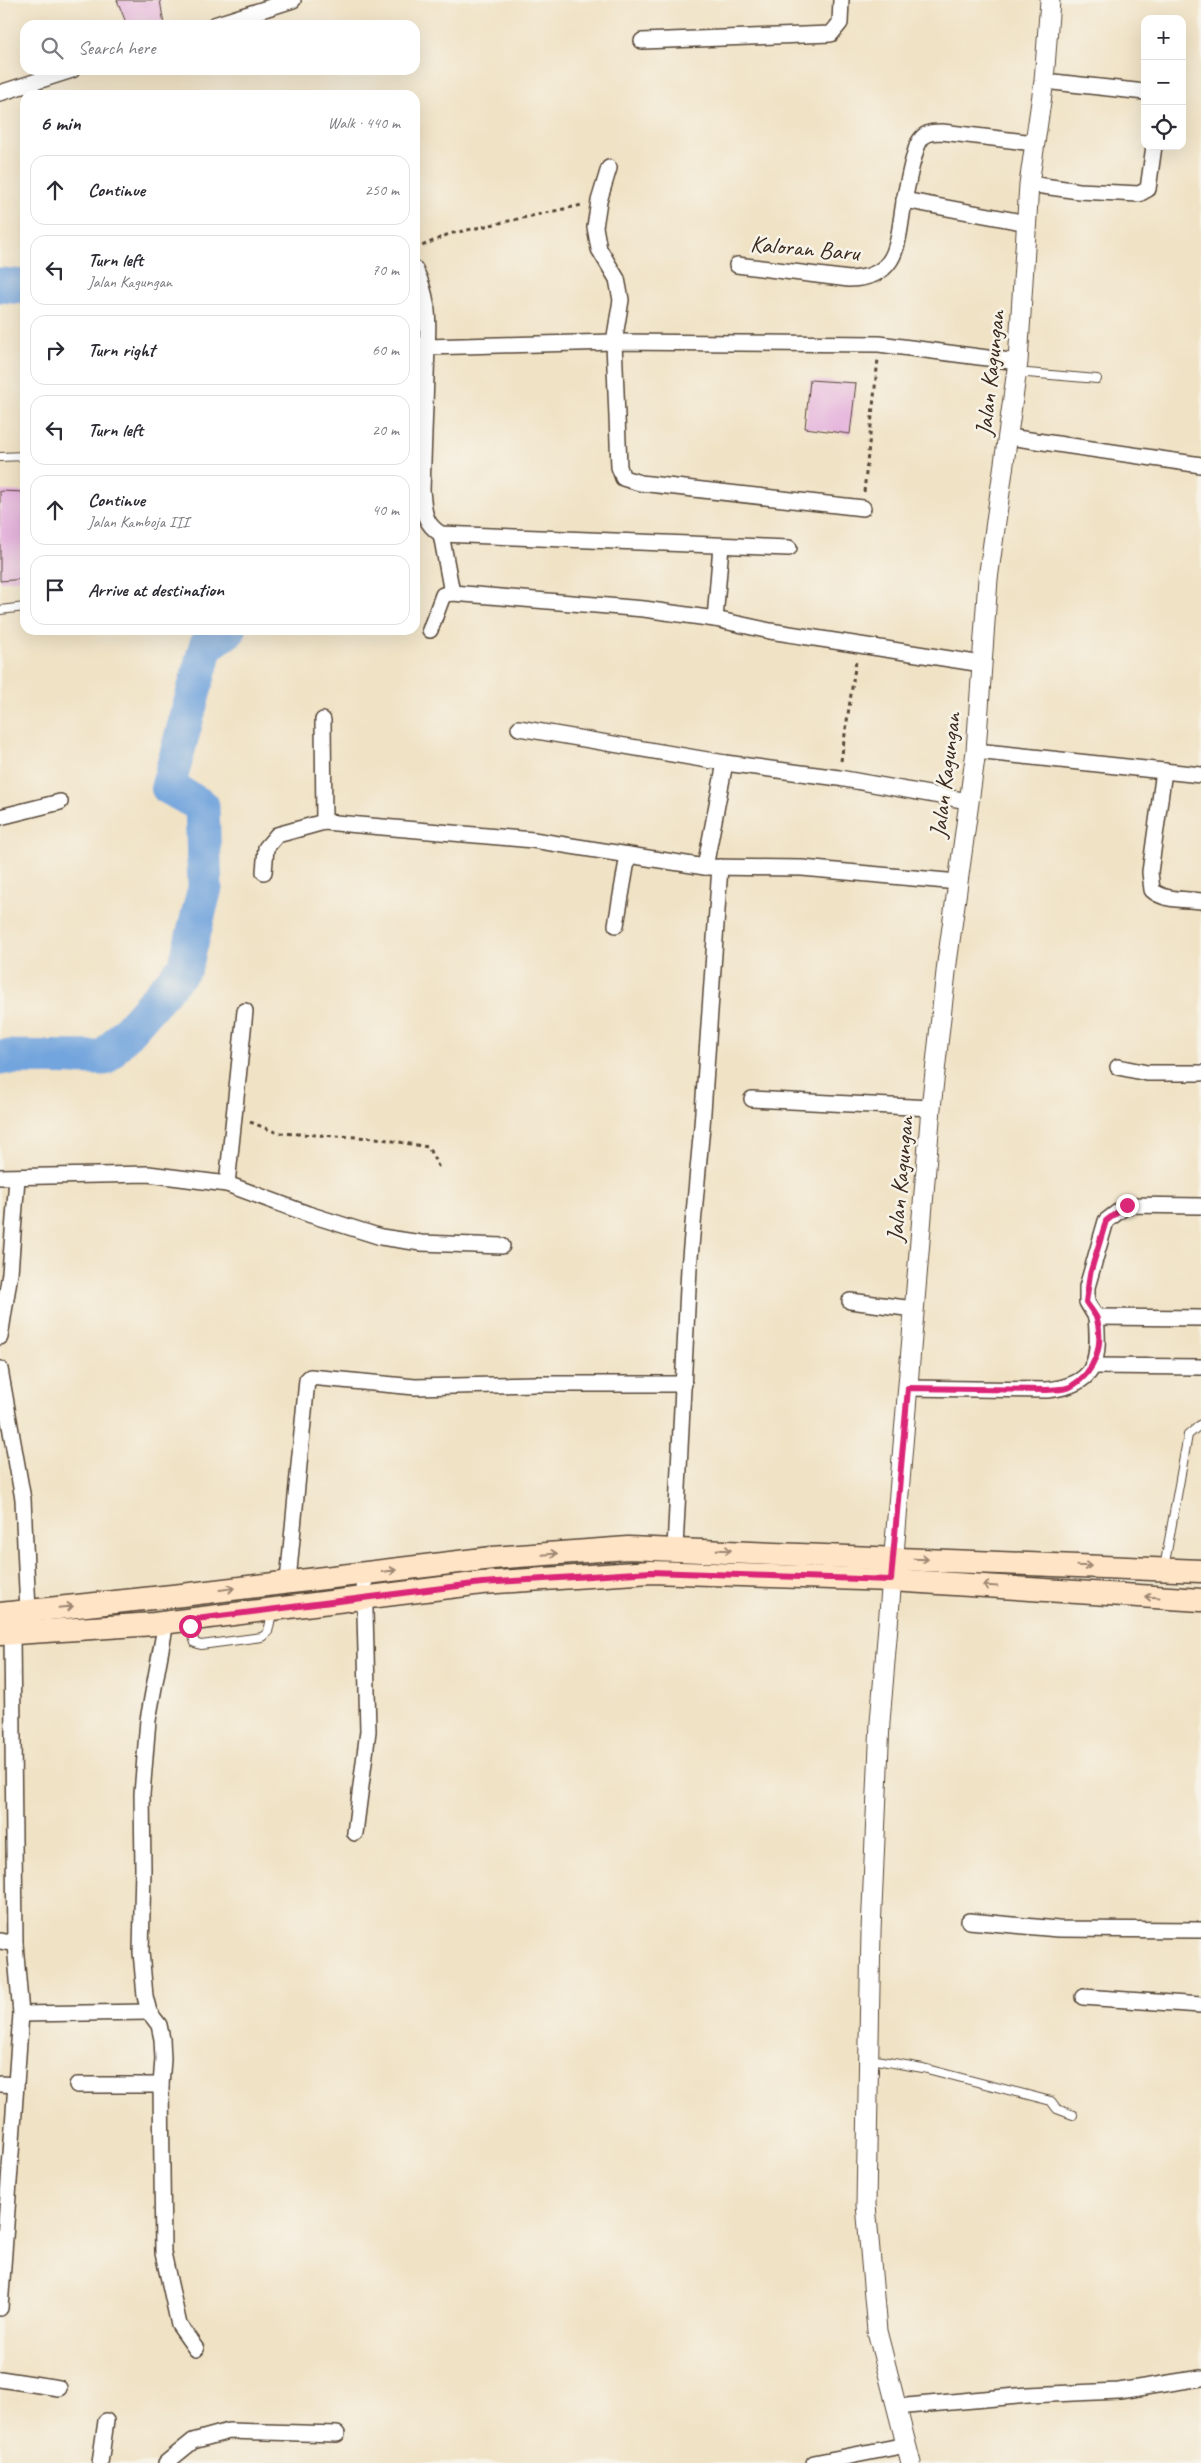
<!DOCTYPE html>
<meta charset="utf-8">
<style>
body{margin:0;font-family:Caveat,sans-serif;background:#f7f7f7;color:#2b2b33}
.controls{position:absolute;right:15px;top:15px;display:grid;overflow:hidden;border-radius:10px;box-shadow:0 5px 20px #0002}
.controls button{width:45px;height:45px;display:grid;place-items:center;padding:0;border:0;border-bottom:1px solid #e1e1e2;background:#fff;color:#2b2b33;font:25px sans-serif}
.stop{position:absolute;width:15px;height:15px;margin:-11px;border:4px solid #db2777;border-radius:50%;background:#fff}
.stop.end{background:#db2777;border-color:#fff;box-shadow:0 1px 5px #0008}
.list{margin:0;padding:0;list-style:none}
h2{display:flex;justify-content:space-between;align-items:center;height:65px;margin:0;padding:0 20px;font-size:21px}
h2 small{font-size:16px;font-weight:400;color:#7c7c81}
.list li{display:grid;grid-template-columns:32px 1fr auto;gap:15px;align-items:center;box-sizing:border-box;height:70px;margin:0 10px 10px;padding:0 10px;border:1px solid #e1e1e2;border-radius:15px}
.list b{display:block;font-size:19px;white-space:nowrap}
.list p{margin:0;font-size:16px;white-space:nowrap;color:#7c7c81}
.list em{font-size:16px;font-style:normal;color:#7c7c81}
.icon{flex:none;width:28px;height:28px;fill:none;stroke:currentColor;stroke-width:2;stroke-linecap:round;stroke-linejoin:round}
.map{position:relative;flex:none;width:1201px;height:2463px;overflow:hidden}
.search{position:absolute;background:#fff;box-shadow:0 5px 20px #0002;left:20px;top:20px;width:400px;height:55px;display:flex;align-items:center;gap:12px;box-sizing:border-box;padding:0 18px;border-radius:15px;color:#7c7c81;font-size:19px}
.panel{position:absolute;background:#fff;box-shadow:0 5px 20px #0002;left:20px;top:90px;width:400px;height:545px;border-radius:15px}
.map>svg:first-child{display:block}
</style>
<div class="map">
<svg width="1201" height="2463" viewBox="0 0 1201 2463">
<rect width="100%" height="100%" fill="#f7f3e8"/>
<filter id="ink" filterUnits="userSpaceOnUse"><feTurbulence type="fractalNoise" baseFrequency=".02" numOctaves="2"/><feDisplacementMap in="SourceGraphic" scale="10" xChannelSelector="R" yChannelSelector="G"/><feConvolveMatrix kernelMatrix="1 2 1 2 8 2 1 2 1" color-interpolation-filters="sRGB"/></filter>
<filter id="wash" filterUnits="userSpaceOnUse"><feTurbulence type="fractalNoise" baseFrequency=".0096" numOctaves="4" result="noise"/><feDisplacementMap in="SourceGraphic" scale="20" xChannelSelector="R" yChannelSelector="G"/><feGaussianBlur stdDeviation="1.12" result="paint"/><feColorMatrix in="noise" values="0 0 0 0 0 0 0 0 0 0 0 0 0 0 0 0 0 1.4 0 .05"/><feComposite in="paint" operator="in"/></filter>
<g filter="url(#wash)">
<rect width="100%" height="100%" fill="#f0e2c5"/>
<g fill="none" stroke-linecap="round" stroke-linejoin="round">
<g stroke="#72a4dd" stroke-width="35">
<path d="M0,285l25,2"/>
<path d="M0,1057l104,1 81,-91 20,-79 -3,-82 -34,-19 38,-141 23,-16"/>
</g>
</g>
<g id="blocks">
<g fill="#e3addb">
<path d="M117,0h43l4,25h-37z"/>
<path d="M810,380l46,3 -6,51 -45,-6z"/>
<path d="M0,491l25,1v87l-25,2z"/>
</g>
</g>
</g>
<g filter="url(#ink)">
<use href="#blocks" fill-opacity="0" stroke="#564637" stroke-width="1"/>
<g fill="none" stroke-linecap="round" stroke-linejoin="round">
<g stroke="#564637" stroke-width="10">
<g id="service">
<path d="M1016,372l81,7"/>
<path d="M0,457l25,-1"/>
<path d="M0,610l25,-3"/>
<path d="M1164,1568l24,-133 13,-11"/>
<path d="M188,1621l7,22 6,2 61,-8 6,-5 4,-19"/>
<path d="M870,2059l53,9 128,33 6,8 16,6"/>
</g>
</g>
<g stroke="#564637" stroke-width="18">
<g id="minor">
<path d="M214,25l79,-25"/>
<path d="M642,41l189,-7 9,-11 1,-23"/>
<path d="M1044,81l101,11"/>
<path d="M0,93l72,-23"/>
<path d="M609,168l-10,33 -4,26 4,22 18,30 4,21 -7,42 5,125 4,11 17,5 223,25"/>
<path d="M1029,184l50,7 60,3 9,-5 6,-43"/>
<path d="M904,200l123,23"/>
<path d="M737,265l112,14c51,-1 48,-37 55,-77 2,-12 5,-25 8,-38 3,-9 4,-22 12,-28 5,-4 12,-4 18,-4l92,11"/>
<path d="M415,269c13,26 14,49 12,78l187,-5 265,2 139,18"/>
<path d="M427,347l-5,143c2,20 1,33 19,44l348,14"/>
<path d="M1009,437l192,28"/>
<path d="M441,534l11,59"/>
<path d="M715,619l6,-73"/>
<path d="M430,630l13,-35 9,-2 192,16 71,10 55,12 212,33"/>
<path d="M323,720l1,102"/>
<path d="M519,728l206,35 114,15 129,23"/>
<path d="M976,751l225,24"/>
<path d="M1164,771l-14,101 2,18c12,11 33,9 49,11"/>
<path d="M0,817l60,-15"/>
<path d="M705,867l20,-104"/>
<path d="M264,872l2,-24 11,-13 47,-13 209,18 172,27 97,1 156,14"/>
<path d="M616,925l12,-70"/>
<path d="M1118,1067l29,6h54"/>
<path d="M752,1099l179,9"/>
<path d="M0,1177l148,-3 79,10 81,30 73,23 40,6 81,3"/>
<path d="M227,1184l18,-173"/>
<path d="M850,1301l64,8"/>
<path d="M1096,1317l-9,-15v-15l19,-66 21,-16 74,1"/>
<path d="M1096,1317l105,1"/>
<path d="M0,1337l10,-64 7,-95"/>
<path d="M1092,1366l109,1"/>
<path d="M0,1369l23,130 5,113"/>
<path d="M908,1388l139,2c50,-5 53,-29 49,-73"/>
<path d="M675,1548l14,-280 13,-142 18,-259"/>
<path d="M288,1581l19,-201 3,-3 105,10 120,-3h149"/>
<path d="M166,1622l-18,98 -6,74 1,75 -2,83 4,44 4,16 10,13 3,14 1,20 -2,26 2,168 16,72 17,24"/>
<path d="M355,1833l13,-102 -4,-158"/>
<path d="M969,1921l89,8 143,1"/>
<path d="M0,1941l15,3"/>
<path d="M1083,1997l118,8"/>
<path d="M21,2014l128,-2"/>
<path d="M0,2084l16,1"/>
<path d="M77,2085h84"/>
<path d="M0,2308l21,-294 -6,-70 -3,-311"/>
<path d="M0,2379l59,9"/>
<path d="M896,2407l132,-12 91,-4 82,-13"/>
<path d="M100,2463l6,-42"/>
<path d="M166,2463l27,-22 36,-10 108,3"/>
<path d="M814,2463l92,-18"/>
</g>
</g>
<g stroke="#564637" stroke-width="21">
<path id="tertiary" d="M911,2463l-34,-132 -11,-126 5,-274 9,-209 51,-614 16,-145 29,-212 12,-172 30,-217 11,-178 15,-103 6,-81"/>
</g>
<g stroke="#564637" stroke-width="25">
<g id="secondary">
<path d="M0,1614l182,-19 310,-37 136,-10 573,23"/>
<path d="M0,1634l154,-10 328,-41 169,-11 240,8 310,20"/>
</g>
</g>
<g stroke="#564637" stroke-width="3" stroke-dasharray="4 4" stroke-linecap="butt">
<path d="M415,249l34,-15 133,-29"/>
<path d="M864,492l14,-133"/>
<path d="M841,761l15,-100"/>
<path d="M250,1122l28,11 98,5 52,9 12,23"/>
</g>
<use href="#service" stroke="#fff" stroke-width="8"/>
<use href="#minor" stroke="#fff" stroke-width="15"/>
<use href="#tertiary" stroke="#fff" stroke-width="19"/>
<use href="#secondary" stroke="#ffe4c6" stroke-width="22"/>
</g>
<defs><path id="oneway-shaft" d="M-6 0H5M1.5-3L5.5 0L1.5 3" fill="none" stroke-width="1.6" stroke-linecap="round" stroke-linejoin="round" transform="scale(1.25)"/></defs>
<g stroke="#9d8772">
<use href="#oneway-shaft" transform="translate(724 1550) rotate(2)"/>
<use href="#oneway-shaft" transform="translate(550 1554) rotate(-5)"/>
<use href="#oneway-shaft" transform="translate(921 1559) rotate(2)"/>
<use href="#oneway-shaft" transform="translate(1084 1566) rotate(2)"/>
<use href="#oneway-shaft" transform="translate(389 1571) rotate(-7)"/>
<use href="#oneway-shaft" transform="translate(990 1586) rotate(-176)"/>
<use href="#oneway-shaft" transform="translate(227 1589) rotate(-8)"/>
<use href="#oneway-shaft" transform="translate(1152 1597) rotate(-176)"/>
<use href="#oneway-shaft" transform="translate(66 1607) rotate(-6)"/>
</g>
</g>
<g fill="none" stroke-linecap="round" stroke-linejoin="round" filter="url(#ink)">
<path stroke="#db2777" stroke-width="6" d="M190,1626l-2,-6 294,-37 169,-11 240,8 17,-192 139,2c7,-1 17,0 23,-3 25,-14 34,-41 27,-68 -2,-5 -8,-12 -11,-17l4,-28 16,-53 21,-16"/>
</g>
<g text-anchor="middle" stroke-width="5" stroke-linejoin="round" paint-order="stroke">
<g font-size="24" fill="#3b2a1e" stroke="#f7f3e8">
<text transform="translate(805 248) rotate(5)" y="8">Kaloran Baru</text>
<text transform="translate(990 373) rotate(-84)" y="8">Jalan Kagungan</text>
<text transform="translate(945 775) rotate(-83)" y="8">Jalan Kagungan</text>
<text transform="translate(900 1179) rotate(-85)" y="8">Jalan Kagungan</text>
</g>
</g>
</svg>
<div class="controls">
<button>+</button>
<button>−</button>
<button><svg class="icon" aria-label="locate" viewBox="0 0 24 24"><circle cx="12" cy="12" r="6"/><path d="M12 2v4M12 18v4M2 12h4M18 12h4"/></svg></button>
</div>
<div class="stop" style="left:190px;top:1626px"></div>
<div class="stop end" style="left:1127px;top:1205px"></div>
<div class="search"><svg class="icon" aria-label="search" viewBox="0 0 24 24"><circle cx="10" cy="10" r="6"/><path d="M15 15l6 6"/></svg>Search here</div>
<section class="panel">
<h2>6 min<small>Walk · 440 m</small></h2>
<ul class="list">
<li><svg class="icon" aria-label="ahead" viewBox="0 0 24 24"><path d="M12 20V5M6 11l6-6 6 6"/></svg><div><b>Continue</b></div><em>250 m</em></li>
<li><svg class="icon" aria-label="left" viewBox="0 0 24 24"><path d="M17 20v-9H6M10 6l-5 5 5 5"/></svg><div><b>Turn left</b><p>Jalan Kagungan</p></div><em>70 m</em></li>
<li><svg class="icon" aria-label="right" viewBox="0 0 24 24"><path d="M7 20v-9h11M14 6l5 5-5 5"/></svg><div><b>Turn right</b></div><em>60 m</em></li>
<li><svg class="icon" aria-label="left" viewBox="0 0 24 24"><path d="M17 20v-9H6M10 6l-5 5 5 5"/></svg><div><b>Turn left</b></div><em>20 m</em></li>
<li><svg class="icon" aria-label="ahead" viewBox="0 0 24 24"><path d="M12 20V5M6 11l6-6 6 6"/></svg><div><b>Continue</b><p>Jalan Kamboja III</p></div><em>40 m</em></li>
<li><svg class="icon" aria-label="arrive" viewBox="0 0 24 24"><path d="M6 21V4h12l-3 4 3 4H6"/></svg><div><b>Arrive at destination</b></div></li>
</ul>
</section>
</div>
